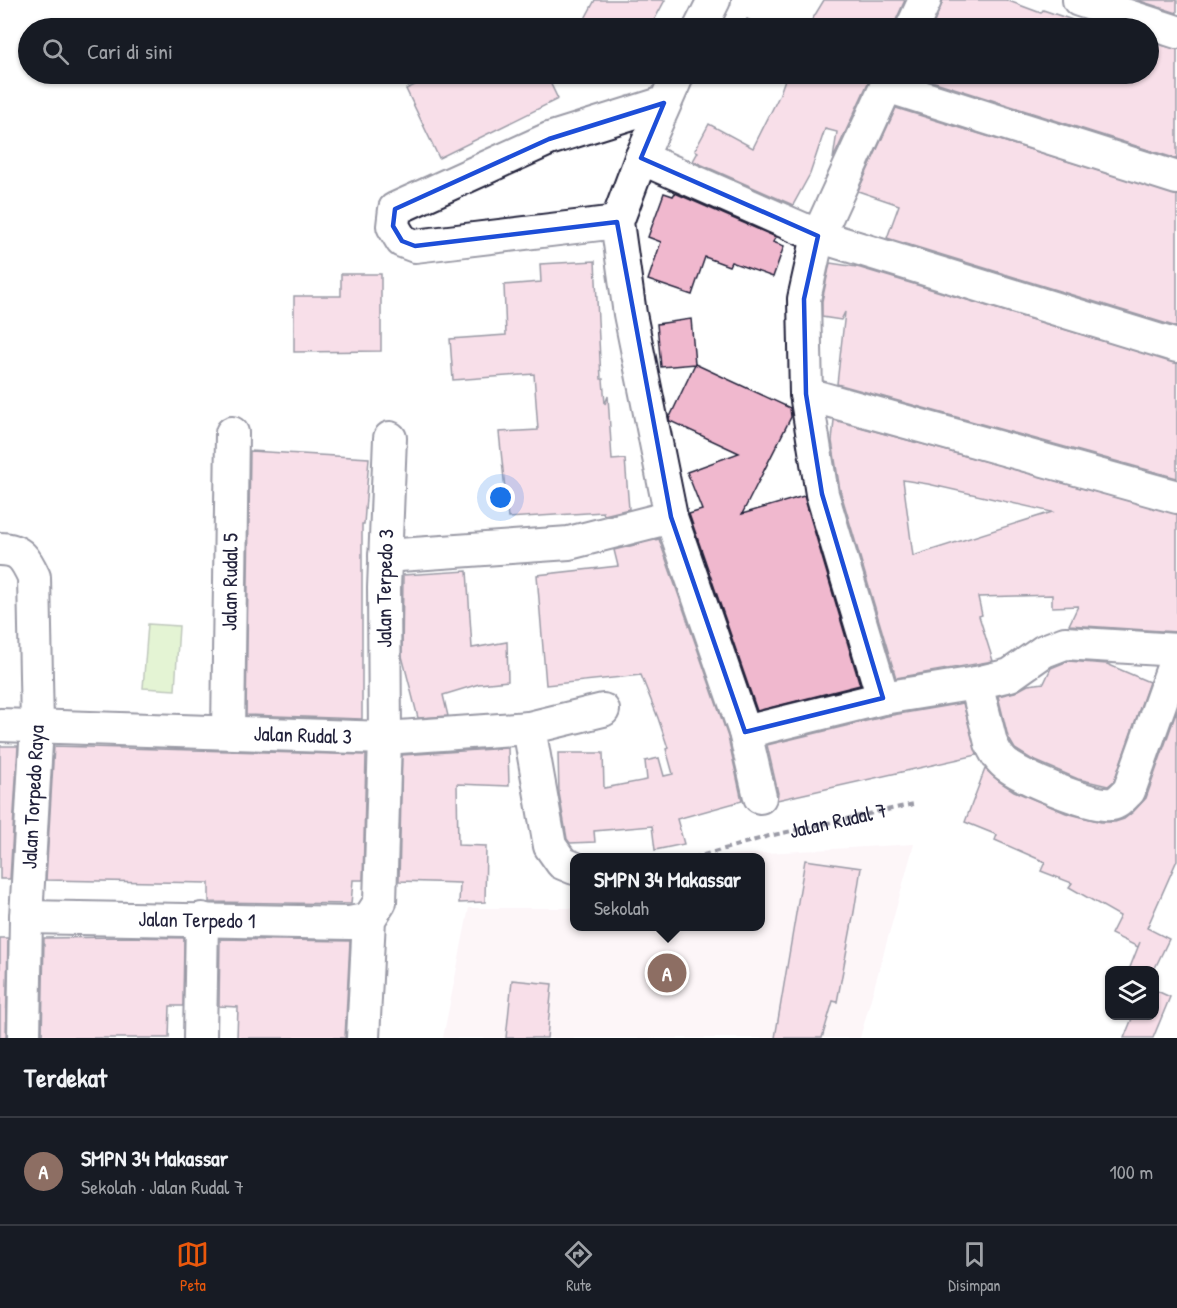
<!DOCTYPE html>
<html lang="id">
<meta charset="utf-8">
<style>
body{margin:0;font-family:"Patrick Hand",sans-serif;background:#20242c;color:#f1f3f6}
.controls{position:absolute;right:18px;bottom:18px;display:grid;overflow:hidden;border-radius:12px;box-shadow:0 2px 4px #0004}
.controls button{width:54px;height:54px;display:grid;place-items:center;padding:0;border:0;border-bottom:2px solid #363941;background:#171b24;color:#f1f3f6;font:30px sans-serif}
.you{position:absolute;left:501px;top:498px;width:21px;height:21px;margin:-15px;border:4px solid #fff;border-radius:50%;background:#1a73e8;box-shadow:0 0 0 9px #1a73e833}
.badge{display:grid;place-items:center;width:39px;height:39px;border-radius:50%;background:#ea580c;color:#fff;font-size:20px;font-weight:700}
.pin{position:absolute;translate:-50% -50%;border:3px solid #fff;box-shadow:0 2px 6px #0006}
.popup{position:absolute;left:570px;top:853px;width:195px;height:78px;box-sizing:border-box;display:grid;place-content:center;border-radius:12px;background:#171b24;filter:drop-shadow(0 2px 4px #0005);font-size:20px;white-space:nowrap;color:#9ea1a6}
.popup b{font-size:22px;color:#f1f3f6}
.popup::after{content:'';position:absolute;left:50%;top:100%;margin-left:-12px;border:12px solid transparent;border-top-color:#171b24}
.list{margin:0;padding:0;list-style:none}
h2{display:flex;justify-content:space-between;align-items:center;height:78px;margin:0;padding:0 24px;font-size:26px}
h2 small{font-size:20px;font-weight:400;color:#9ea1a6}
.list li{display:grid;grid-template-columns:39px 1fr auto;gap:18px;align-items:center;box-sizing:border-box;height:108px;padding:0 24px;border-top:2px solid #363941}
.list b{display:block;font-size:22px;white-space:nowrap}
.list p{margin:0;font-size:20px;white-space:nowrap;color:#9ea1a6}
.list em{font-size:20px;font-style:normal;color:#9ea1a6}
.icon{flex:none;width:33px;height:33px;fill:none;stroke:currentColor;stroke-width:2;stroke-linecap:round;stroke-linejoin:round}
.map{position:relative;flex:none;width:1177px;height:1038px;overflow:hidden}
.search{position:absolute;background:#171b24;box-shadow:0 2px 4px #0004;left:18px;right:18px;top:18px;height:66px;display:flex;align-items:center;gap:15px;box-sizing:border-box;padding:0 21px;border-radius:33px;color:#9ea1a6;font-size:22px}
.sheet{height:186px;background:#171b24}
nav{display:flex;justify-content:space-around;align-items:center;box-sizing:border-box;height:84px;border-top:2px solid #363941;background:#171b24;font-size:16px;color:#9ea1a6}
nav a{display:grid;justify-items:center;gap:3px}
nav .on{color:#ea580c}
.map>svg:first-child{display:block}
</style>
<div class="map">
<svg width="1177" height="1038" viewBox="0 0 1177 1038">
<rect width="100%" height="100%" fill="#fff"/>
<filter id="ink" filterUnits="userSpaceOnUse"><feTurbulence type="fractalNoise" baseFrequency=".0167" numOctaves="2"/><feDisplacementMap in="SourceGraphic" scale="12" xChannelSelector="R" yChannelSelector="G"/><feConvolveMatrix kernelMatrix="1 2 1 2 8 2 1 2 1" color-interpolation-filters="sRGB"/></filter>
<g filter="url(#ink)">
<path fill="#faeaf0" d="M914,844l-54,194h-417l26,-130h105v18h186v-68l-44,-2z"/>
<path fill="#c3e69f" stroke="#72846d" stroke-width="1.5" d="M148,624l31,2 -4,64 -32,-2z"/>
<g fill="#f0b8ce" stroke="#22223b" stroke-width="1.5" fill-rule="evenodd">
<path d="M595,0h70l-15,28h-70z"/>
<path d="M824,0h81l-9,20 -2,8h-87z"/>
<path d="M943,0h63l35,13 2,-3 53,18 1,-3 11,3h-176z"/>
<path d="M1137,0h40v13z"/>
<path d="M747,19l18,9h-22z"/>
<path d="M1149,42l28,7v110l-267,-85h239z"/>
<path d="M439,74h107l12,25 -119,59 -33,-69z"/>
<path d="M607,74h19l-4,7z"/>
<path d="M785,74h87l-39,85 4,-27 -12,-3 -15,45 -17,31 -100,-44 5,-9 -3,-2 14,-26 44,24 26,-52 8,-22z"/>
<path d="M896,108l281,87v132l-290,-89 12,-33 -41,-14z"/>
<path d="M664,193l9,3 2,-3 101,44 -3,5 11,4 -11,31 -42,-15 -2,4 -24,-9 -13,38 -44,-15 13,-38 -13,-5z"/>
<path d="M595,261l6,118h2l2,25 3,-8 4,64 13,-1 4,50 -25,6 -1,-3 -95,6 -9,-86 39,-2 -4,-56 -81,6 -3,-41 56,-4 -2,-50 37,-3 -1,-18z"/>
<path d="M830,263l27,4 320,96v115l-340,-94 8,-72 -4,8 -19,-3v-16z"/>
<path d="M341,274h40v77l-87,1v-56h47z"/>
<path d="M691,319l4,45 -34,3 -4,-43z"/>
<path d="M695,364l95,44 1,9 -49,97 62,-18 56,189 -103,26 -68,-197 13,-4 -15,-38 52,-19 -69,-32 -1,-2z"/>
<path d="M834,420l343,94v118l-108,-7 9,-19 -26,1v-12l-74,2 4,18 -3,1 14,45 -97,17 -56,-188 -8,-49zM903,480l25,4 124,28 -139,44z"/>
<path d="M250,451l119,7 -5,66h-2v195l-116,-4z"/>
<path d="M659,539l69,198 14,64 -65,18 7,25 -29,6 -3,-24 -58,5 1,11 -25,1 -3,-4 -8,-46 -1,-40h45l1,35 43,-8 -2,-19 14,-3 5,18 9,-2 -7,-25 2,-1 -10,-30 -17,-43 -95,10 -9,-110 81,-9 -4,-16z"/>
<path d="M467,571l5,77 35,-6 1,39 -29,3 -36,11 5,21 -30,2 -16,-62 1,-81z"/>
<path d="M1068,661l39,3 42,18 -35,99 -6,5 -30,-7 -47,-20 -16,-10 -7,-12 -10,-41 17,-4 13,-7 16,-2 7,-15z"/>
<path d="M963,703l14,52 -200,45 1,-7 -11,-48 120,-29z"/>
<path d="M1177,710v150l-30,68 22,11 -15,31h-25l11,-28 -2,5 -27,-13 9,-18 -51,-29 3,-4 -31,-12 4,-9 -50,-22 2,-5 -32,-13 20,-53 15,13 14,9 52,22 35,9h14l9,-3 9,-7 13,-14z"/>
<path d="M0,746h18l-8,133h-10z"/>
<path d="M54,746l312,9 -3,125h-10l-2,24 -142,-2v-19l-163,-3z"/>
<path d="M508,748l1,38 -52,-2 1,61 28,1 -1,56 -26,1 1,-20 -61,-2 3,-126z"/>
<path d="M805,860l56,8 -7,44 -17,90 -4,-1 -11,37h-47z"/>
<path d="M122,937l62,1 -1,68h-13l-1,32h-127l2,-100z"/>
<path d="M0,938h8l-2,100h-6z"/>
<path d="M220,939l130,2 -5,97h-108l1,-31 -19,-1z"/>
<path d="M512,980l40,4 -5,54h-41z"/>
<path d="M1155,990l15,7 -17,41h-29l9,-22h22z"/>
</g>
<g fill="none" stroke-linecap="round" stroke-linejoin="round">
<g stroke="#22223b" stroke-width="36">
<g id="minor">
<path d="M1079,0l98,32"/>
<path d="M700,28l14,-28"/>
<path d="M912,28l13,-28"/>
<path d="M678,74l-37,84 -24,64 13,92 41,203 74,215 15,65"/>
<path d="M887,86l290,92"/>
<path d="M641,158l177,78 359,110"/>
<path d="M617,222l-202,24 -13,-5 -9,-15 2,-17 154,-70 115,-36"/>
<path d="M806,394l371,103"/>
<path d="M0,549c21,0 26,11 34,28l3,149 -11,191 -2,121"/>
<path d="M385,556l184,-13 102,-26"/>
<path d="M976,683l15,60c3,7 7,14 12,19 14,14 89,45 108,42 8,-1 12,-8 18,-13l48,-135"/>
<path d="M883,698l-61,-204 -16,-100 -2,-95 14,-63 74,-162"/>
<path id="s2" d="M0,725l385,13 144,-10 74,-18"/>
<path d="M529,728l21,118 12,17 12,5"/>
<path id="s3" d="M228,732l4,-299"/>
<path d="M745,732l138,-34 93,-15 34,-8 34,-24 21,-8 112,7"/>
<path id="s4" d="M26,917l324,6 19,-4"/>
<path d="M200,1038l2,-119"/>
<path id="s5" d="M363,1038l6,-119 11,-17 5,-164 -1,-150 6,-150"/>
</g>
</g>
<path stroke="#22223b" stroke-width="4" stroke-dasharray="6 4.5" stroke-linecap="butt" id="s1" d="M693,858l76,-22 145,-32"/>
<use href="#minor" stroke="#fff" stroke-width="32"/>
</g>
</g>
<path d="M0 0H1177V1038H0ZM664,103l-23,55 177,78 -14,63 2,95 16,100 61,204 -138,34 -74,-215 -54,-295 -202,24 -13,-5 -9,-15 2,-17 154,-70z" fill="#fff" fill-opacity=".55" fill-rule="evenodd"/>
<path fill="none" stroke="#1d4ed8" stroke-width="4.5" stroke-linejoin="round" d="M664,103l-23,55 177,78 -14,63 2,95 16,100 61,204 -138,34 -74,-215 -54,-295 -202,24 -13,-5 -9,-15 2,-17 154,-70z"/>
<g text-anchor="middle" stroke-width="4.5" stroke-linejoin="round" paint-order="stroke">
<g font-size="21" fill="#22223b" stroke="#fff">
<text dy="7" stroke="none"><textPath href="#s3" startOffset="150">Jalan Rudal 5</textPath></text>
<text dy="7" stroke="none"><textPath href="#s5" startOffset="453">Jalan Terpedo 3</textPath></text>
<text dy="7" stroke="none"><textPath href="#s2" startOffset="303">Jalan Rudal 3</textPath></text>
<text transform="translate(33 797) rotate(-87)" y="7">Jalan Torpedo Raya</text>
<text dy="7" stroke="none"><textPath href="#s1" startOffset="150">Jalan Rudal 7</textPath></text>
<text dy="7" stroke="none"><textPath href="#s4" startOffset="171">Jalan Terpedo 1</textPath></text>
</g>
</g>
</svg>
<div class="controls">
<button><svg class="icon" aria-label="layers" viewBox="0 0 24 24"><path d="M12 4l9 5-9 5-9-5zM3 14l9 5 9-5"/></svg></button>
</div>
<div class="you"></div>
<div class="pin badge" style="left:667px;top:973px;background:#8d6e63">A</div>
<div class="popup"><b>SMPN 34 Makassar</b>Sekolah</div>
<div class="search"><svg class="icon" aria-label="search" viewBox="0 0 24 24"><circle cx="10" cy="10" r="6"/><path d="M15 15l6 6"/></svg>Cari di sini</div>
</div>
<section class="sheet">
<h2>Terdekat<small></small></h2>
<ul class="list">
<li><span class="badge" style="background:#8d6e63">A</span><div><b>SMPN 34 Makassar</b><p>Sekolah · Jalan Rudal 7</p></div><em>100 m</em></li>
</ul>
</section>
<nav>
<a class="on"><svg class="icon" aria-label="map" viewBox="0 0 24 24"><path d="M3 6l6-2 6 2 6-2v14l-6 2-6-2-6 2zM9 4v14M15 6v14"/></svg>Peta</a>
<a><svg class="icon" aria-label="directions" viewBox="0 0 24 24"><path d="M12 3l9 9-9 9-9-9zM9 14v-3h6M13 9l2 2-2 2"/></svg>Rute</a>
<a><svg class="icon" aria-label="saved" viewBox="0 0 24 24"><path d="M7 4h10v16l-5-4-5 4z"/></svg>Disimpan</a>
</nav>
